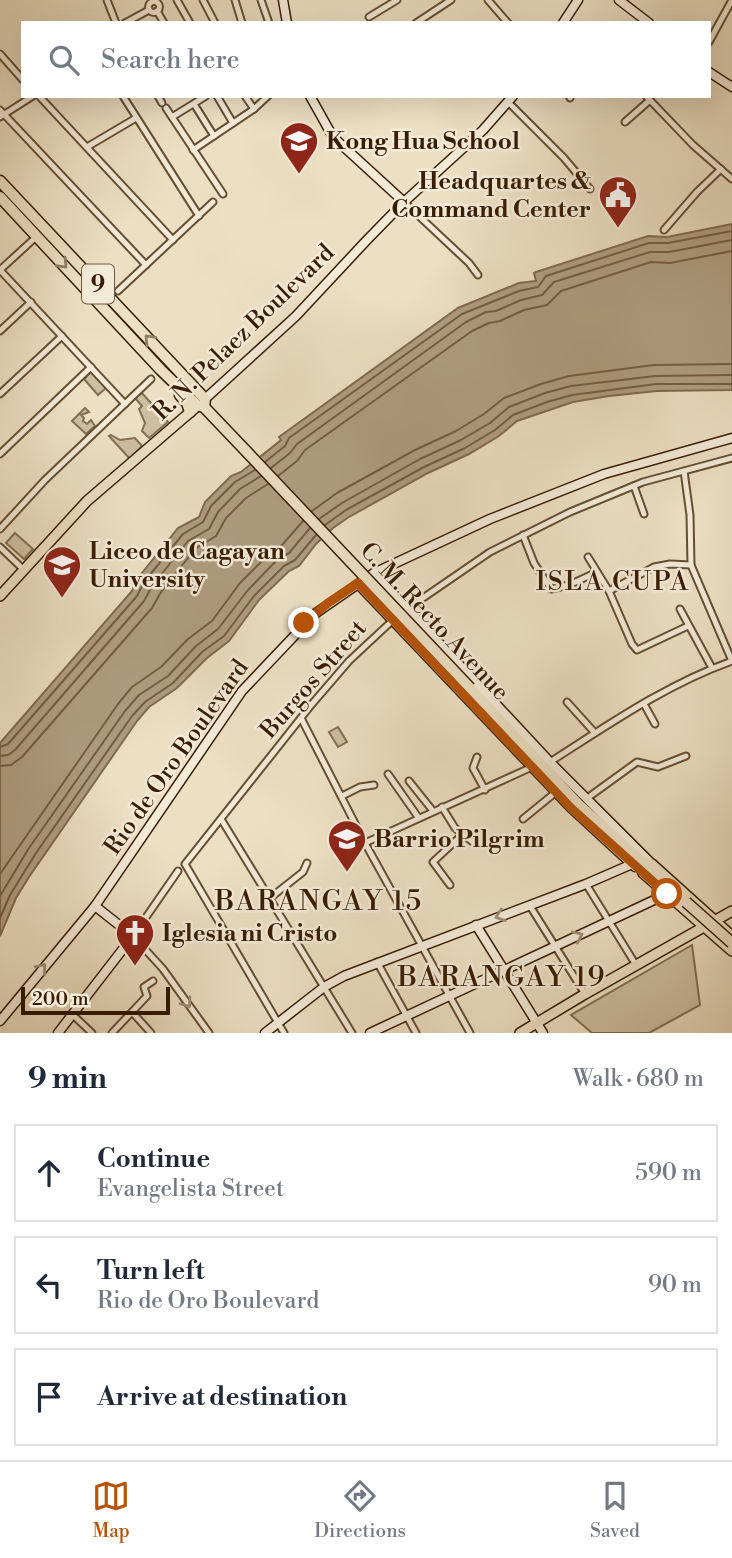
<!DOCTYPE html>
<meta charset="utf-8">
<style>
body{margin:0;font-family:"Libre Bodoni",serif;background:#f2f2f3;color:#1f2937}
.scale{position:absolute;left:21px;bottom:18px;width:149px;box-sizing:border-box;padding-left:7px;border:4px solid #391d02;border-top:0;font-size:19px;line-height:24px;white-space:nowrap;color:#391d02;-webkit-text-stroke:5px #f3ead8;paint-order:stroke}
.stop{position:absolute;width:21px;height:21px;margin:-16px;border:5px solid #b45309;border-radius:50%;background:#fff}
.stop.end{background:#b45309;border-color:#fff;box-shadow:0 2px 7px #0008}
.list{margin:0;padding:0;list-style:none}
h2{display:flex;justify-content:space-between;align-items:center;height:91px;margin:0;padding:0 28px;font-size:30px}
h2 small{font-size:23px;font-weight:400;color:#747a83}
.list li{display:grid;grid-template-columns:46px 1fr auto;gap:21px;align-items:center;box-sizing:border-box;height:98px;margin:0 14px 14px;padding:0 14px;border:2px solid #e0e1e3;border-radius:0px}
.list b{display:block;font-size:26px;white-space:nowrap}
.list p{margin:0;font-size:23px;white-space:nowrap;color:#747a83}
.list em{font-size:23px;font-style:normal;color:#747a83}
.icon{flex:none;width:38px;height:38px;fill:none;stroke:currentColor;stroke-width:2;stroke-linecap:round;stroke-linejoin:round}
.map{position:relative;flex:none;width:732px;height:1033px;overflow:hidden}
.search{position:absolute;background:#fff;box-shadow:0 7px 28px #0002;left:21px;right:21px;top:21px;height:77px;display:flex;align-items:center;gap:18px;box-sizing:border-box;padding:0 24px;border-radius:0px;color:#747a83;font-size:26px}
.sheet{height:427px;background:#fff}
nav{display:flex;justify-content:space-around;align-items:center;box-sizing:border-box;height:98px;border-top:2px solid #e0e1e3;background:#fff;font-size:19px;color:#747a83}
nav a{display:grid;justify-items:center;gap:4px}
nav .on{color:#b45309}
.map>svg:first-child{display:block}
</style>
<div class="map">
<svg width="732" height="1033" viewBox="0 0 732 1033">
<rect width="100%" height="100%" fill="#ecdfc3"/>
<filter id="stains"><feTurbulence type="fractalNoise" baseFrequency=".00286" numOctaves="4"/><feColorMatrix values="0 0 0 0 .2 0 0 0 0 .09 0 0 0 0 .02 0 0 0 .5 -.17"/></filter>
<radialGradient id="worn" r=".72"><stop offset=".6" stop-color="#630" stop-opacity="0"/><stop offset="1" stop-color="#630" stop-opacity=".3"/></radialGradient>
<g fill="#cebea2" stroke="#846e52" stroke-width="2">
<path d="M91,372l15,16 -8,7 -14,-16z"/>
<path d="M141,392l27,30 -19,16 -7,-7 3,-8 -6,-14 3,-3 -7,-8z"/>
<path d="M85,408l4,4 -8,3 3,3 -1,3 4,3 4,-4 4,6 -9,8 -14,-13z"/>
<path d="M111,435l9,5 15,-2 7,8 -12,13 -21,-23z"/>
<path d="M15,533l18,16 -9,10 -18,-16z"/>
<path d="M338,727l9,15 -9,5 -9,-15z"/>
<path d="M692,945l8,60 -51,28h-57l-21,-18z"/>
</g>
<path fill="#af9d81" stroke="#806a4e" stroke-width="2" d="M732,224v166l-75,1 -48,5 -36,6 -56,19 -18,15 -30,18 -41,19 -79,44 -16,11 -17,16 -17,22 -10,5 -30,29 -30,41 -22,17 -30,30 -28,19 -12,14 -108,156 -13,21 -16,38v-193l132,-152 6,-13 40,-50 21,-11 6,-15 26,-26 10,-4 40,-32 -2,-3 179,-129 61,-25 17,-2 -2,-8 2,-1 112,-36 19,1z"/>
<path fill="#ecdfc3" d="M258,454l74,79 -9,9 -75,-80z"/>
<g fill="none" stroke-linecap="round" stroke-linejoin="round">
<g stroke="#745d42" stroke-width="2">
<path d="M265,462l20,-16 4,-8 173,-124 57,-23 19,-4 8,-11 103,-33h19l64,-12"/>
<path d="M271,468l19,-15 7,-9 169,-122 20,-10 10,-1 25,-11 21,-5 12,-13 96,-30h19l63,-12"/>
<path d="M278,476l19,-15 8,-11 167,-119 17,-8 11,-2 24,-11 23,-5 14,-14 90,-29 19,1 62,-12"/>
<path d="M312,511l25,-18 78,-43 41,-19 28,-17 20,-16 37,-14 28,-8 85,-11 78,-1"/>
<path d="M319,519l23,-16 78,-44 41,-19 29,-17 19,-16 36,-14 26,-7 84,-10 77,-1"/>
<path d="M325,525l21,-15 78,-43 41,-19 30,-18 18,-15 34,-13 25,-7 84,-11h76"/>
<path d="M0,747l8,-3 129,-148 7,-14 39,-48 20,-12 8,-16 24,-24 20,-12"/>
<path d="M0,756l8,-1 7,-5 129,-149 8,-15 36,-45 21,-12 9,-17 22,-23 21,-13"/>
<path d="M0,766l11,-1 11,-8 130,-149 9,-16 34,-43 21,-13 10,-18 20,-20 22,-14"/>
<path d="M0,874l118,-170 14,-17 29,-20 27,-28 24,-18 28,-38 31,-31 11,-7 21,-24"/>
<path d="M0,896l29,-48 96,-137 14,-16 29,-19 28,-30 22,-17 30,-39 30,-31 11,-6 21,-25"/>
<path d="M0,918l10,-23 26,-42 96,-137 13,-14 28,-19 29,-31 22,-16 30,-40 30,-30 11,-6 21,-25"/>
</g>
<g stroke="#664e32" stroke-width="9">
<g id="street">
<path d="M107,0l9,23"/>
<path d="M177,0l13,23"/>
<path d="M203,0l12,23"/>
<path d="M235,0l7,23"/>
<path d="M261,0l8,23"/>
<path d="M488,0l20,23"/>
<circle cx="154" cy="7" r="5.5"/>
<path d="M157,11l7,12"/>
<path d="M369,17l28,-17"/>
<path d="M125,23l24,-13"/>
<path d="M416,23l35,-23"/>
<path d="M709,42l23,-42"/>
<path d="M0,54l23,26"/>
<path d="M39,96l134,144"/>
<path d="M123,96l76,120"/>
<path d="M158,96l4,7"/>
<path d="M217,96l16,27"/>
<path d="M245,96l9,13 14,-13"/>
<path d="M569,96l1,2"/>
<path d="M646,96l47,49 39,34"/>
<path d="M508,102l56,56 26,31"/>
<path d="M194,104l20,32"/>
<path d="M166,108l57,86"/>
<path d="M0,110l146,155"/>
<path d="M0,117l33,-21"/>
<path d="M172,117l34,-21"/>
<path d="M625,122l25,-22"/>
<path d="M87,147l49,-29"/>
<path d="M193,150l61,-41"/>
<path d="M404,202l65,61 9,12"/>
<path d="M664,230l33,-38 24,-23"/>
<path d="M0,270l125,134"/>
<path d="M0,270l36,-33"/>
<path d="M118,291l95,-89"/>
<path d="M0,331l31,-29"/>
<path d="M0,394l62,-58"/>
<path d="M0,454l91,-87"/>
<path d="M684,471l6,44 1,50 41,96"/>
<path d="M634,486l10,28"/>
<path d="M0,529l45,-49 106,-101"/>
<path d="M523,535l11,28 17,26 18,-4 28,-13"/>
<path d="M0,547l24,23"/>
<path d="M588,557l21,34 23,53 5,6 51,-24"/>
<path d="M609,591l45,-24 16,-3 21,1"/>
<path d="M407,609l83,-57 80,-40 73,-30 89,-24"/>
<path d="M680,609l32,59"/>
<path d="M567,702l28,31"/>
<path d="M644,704l11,20"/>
<path d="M301,718l64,125 105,190"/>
<path d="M477,757l-4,11 12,22"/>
<path d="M550,762c58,-37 117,-78 182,-101"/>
<path d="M388,774l30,43"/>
<path d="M409,781l24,30"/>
<path d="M342,796l18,-9 14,-2"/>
<path d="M586,799l51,-37 21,5 28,-11"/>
<path d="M442,807l13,21 19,15"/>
<path d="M221,819l131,214"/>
<path d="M523,819l33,-27"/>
<path d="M365,843l167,-76"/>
<path d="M178,871l-45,65 30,33 46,64"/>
<path d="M586,884l50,81"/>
<path d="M450,885l-17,-23 30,-28"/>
<path d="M270,898l33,-26 4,-9"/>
<path d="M530,906l55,88"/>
<path d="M377,962l39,71"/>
<path d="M132,1012l19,21"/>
<path d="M73,1015l19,18"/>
<path d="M112,1033l35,-37 -3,-9 9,-6"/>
<path d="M284,1033l-99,-169 127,-160 37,-43 44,-41"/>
</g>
</g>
<g stroke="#391d02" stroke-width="11">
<g id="secondary">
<path d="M283,0l4,23"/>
<path d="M619,0l30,23"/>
<path d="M563,23l15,-23"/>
<path d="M709,72l23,15"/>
<path d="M310,96l23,41 71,65"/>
<path d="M205,399l91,-83 70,-75 38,-39 79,-72 30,-34"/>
<path d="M374,573l176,189 102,102"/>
<path d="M358,584l213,224 64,59"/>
<path d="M476,925l67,108"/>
<path d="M0,1021l95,-115 147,-215 74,-78 58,-40 116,-54 114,-45 128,-36"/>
<path d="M58,1033l75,-97 -38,-30"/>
<path d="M265,1033l59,-46 20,-11 242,-92 53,-23"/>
<path d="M370,1033l297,-139"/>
</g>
</g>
<g stroke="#391d02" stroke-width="12">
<g id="primary">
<path d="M0,596l87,-95 108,-93"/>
<path d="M639,861l4,12 89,78"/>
<path d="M639,861l13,3 80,72"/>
<path d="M520,1033l65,-39 147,-83"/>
</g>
</g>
<g stroke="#391d02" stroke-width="13">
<g id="highway">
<path d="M0,181l205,218 -1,8"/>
<path d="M0,197l161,173 36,35 7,2 42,44"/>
<path d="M180,395l7,8 3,9"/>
<path d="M470,688l108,116 108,98"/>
</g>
</g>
<use href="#street" stroke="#f3ead8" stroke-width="5"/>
<use href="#secondary" stroke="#f3ead8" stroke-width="8"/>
<use href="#primary" stroke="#ecdfc3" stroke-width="9"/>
<use href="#highway" stroke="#ecdfc3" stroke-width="10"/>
<g stroke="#391d02" stroke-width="13" stroke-linecap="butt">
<g id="highway-bridge">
<path d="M246,451l224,237"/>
<path d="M686,902l46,41"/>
</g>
</g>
<use href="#highway-bridge" stroke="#ecdfc3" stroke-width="10"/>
</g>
<defs><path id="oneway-chevron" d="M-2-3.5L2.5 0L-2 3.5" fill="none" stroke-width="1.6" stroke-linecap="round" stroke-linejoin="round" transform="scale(1.75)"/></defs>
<g stroke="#927e62">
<use href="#oneway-chevron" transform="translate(63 264) rotate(47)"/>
<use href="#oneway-chevron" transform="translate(149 339) rotate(-133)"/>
</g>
<g stroke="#9f8e78">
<use href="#oneway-chevron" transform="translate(500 916) rotate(161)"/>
<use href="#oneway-chevron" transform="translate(578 936) rotate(-25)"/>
<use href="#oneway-chevron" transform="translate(42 968) rotate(-50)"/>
<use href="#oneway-chevron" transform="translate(187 1003) rotate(54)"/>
</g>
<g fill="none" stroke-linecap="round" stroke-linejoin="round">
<path stroke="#b45309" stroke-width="9" d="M304,623l24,-20 30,-20 213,225 96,86"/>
</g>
<defs>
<g id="school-pin" transform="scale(2.0125)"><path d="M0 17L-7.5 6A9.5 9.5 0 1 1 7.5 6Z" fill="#8f2418" stroke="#f3ead8"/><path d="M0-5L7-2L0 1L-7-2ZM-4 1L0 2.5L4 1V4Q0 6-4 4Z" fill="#fff"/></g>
<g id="civic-pin" transform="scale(2.0125)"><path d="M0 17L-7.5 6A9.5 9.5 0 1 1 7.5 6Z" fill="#8f2418" stroke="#f3ead8"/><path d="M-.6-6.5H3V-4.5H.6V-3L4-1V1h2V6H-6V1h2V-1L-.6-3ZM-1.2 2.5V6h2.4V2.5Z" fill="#fff"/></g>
<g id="university-pin" transform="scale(2.0125)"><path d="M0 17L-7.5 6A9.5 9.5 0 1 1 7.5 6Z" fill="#8f2418" stroke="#f3ead8"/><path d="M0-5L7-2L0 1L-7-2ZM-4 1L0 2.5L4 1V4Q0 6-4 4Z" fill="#fff"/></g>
<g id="church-pin" transform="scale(2.0125)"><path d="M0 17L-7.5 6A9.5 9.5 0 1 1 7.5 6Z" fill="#8f2418" stroke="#f3ead8"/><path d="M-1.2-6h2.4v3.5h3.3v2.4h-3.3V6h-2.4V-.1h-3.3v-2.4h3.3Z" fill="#fff"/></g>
</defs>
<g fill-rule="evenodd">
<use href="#school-pin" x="299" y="141"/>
<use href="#civic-pin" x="618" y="195"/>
<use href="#university-pin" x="62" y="565"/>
<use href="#university-pin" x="347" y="839"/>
<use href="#church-pin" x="135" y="933"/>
</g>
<g text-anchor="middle" stroke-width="5" stroke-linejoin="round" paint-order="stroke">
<rect fill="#f3ead8" stroke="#715a42" stroke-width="2" x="82" y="264.5" width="32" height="39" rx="5"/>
<g font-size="23" font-weight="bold" fill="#391d02">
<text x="98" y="292">9</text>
</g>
<g font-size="24" font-weight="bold" fill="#391d02" stroke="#f3ead8" text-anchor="start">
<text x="326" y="149">Kong Hua School</text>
<text x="591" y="189" text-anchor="end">Headquartes &amp;<tspan x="591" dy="28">Command Center</tspan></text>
<text x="89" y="559">Liceo de Cagayan<tspan x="89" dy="28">University</tspan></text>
<text x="374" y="847">Barrio Pilgrim</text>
<text x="162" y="941">Iglesia ni Cristo</text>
</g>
<g font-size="24" fill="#391d02" stroke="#f3ead8">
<text transform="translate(243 332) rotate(-44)" y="8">R. N. Pelaez Boulevard</text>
<text transform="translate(435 621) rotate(47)" y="8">C. M. Recto Avenue</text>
<text transform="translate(313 679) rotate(-49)" y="8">Burgos Street</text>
<text transform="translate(176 757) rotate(-55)" y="8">Rio de Oro Boulevard</text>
</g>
<g font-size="26" letter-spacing="2" fill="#391d02" stroke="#f3ead8">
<text x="613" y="590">ISLA CUPA</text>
</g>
<g font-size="28" letter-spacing="2" fill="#391d02" stroke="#f3ead8">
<text x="319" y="910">BARANGAY 15</text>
<text x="502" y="986">BARANGAY 19</text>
</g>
</g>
<rect width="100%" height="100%" filter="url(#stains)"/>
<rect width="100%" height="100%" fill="url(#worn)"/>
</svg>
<div class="scale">200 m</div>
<div class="stop" style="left:667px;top:894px"></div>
<div class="stop end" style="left:304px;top:623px"></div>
<div class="search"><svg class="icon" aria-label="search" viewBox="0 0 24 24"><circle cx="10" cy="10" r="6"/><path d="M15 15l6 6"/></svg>Search here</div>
</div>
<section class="sheet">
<h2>9 min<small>Walk · 680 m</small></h2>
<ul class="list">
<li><svg class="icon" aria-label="ahead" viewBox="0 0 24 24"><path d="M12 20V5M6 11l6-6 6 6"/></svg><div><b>Continue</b><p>Evangelista Street</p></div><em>590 m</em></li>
<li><svg class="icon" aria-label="left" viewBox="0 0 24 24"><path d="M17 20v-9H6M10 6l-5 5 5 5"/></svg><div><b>Turn left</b><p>Rio de Oro Boulevard</p></div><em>90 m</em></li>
<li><svg class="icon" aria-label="arrive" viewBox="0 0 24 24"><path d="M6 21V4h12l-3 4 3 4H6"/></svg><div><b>Arrive at destination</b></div></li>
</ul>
</section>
<nav>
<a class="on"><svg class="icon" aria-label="map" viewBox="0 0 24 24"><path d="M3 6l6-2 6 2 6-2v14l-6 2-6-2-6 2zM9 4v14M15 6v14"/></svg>Map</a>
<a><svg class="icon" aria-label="directions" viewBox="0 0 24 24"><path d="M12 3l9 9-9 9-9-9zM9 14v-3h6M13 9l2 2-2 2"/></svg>Directions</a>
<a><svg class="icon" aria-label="saved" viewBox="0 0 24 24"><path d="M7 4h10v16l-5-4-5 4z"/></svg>Saved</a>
</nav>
